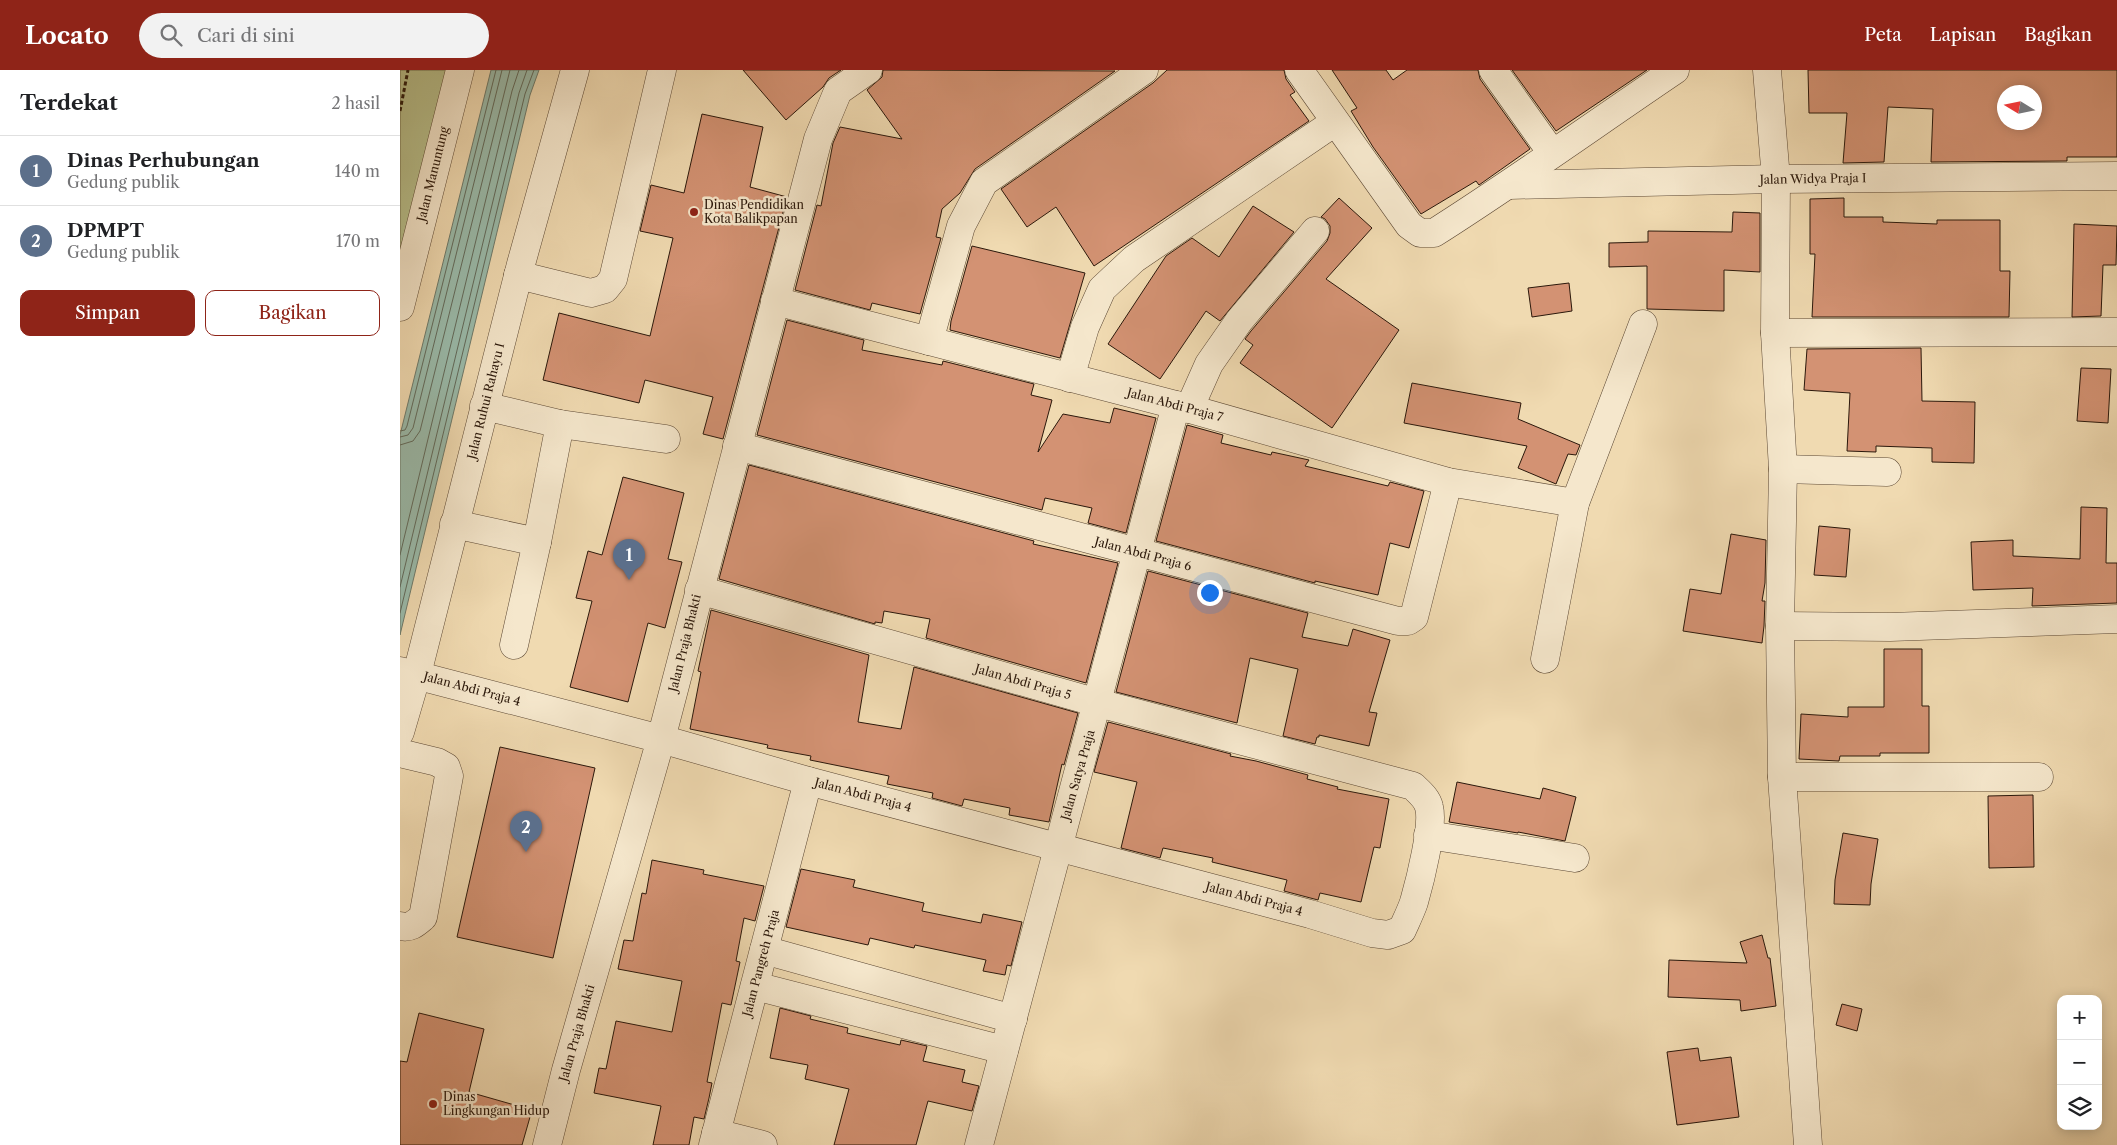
<!DOCTYPE html>
<html lang="id">
<meta charset="utf-8">
<style>
body{margin:0;font-family:"Libre Caslon Text",serif;background:#f2f2f2;color:#202124}
.controls{position:absolute;right:15px;bottom:15px;display:grid;overflow:hidden;border-radius:10px;box-shadow:0 2px 12px #0003}
.controls button{width:45px;height:45px;display:grid;place-items:center;padding:0;border:0;border-bottom:1px solid #e0e0e0;background:#fff;color:#202124;font:25px sans-serif}
.compass{position:absolute;left:1597px;top:15px;width:45px;height:45px;border-radius:50%;background:#fff;box-shadow:0 2px 12px #0003;rotate:280deg}
.you{position:absolute;left:809px;top:522px;width:18px;height:18px;margin:-12px;border:4px solid #fff;border-radius:50%;background:#1a73e8;box-shadow:0 0 0 8px #1a73e833}
.badge{display:grid;place-items:center;width:32px;height:32px;border-radius:50%;background:#8f2418;color:#fff;font-size:16px;font-weight:700}
.pin{position:absolute;translate:-50% -41px;filter:drop-shadow(0 1px 2px #0008)}
.pin::after{content:'';position:absolute;top:26px;width:18px;height:15px;background:inherit;clip-path:polygon(0 0,100% 0,50% 100%)}
.list{margin:0;padding:0;list-style:none}
h2{display:flex;justify-content:space-between;align-items:center;height:65px;margin:0;padding:0 20px;font-size:21px}
h2 small{font-size:16px;font-weight:400;color:#757577}
.list li{display:grid;grid-template-columns:32px 1fr auto;gap:15px;align-items:center;box-sizing:border-box;height:70px;padding:0 20px;border-top:1px solid #e0e0e0}
.list b{display:block;font-size:19px;white-space:nowrap}
.list p{margin:0;font-size:16px;white-space:nowrap;color:#757577}
.list em{font-size:16px;font-style:normal;color:#757577}
.actions{display:flex;gap:10px;padding:15px 20px}
.actions a{flex:1;padding:11px 0;border:1px solid #8f2418;border-radius:10px;text-align:center;font-size:18px;color:#8f2418}
.actions .main{background:#8f2418;color:#fff}
.icon{flex:none;width:28px;height:28px;fill:none;stroke:currentColor;stroke-width:2;stroke-linecap:round;stroke-linejoin:round}
.map{position:relative;flex:none;width:1717px;height:1075px;overflow:hidden}
header{display:flex;align-items:center;gap:30px;box-sizing:border-box;height:70px;padding:0 25px;background:#8f2418;color:#fff}
header strong{font-size:24px}
nav{display:flex;gap:28px;margin-inline-start:auto;font-size:18px}
.search{width:350px;height:45px;background:#f2f2f2;display:flex;align-items:center;gap:12px;box-sizing:border-box;padding:0 18px;border-radius:28px;color:#757577;font-size:19px}
main{display:flex}
aside{flex:1;background:#fff}
.map>svg:first-child{display:block}
</style>
<header>
<strong>Locato</strong>
<div class="search"><svg class="icon" aria-label="search" viewBox="0 0 24 24"><circle cx="10" cy="10" r="6"/><path d="M15 15l6 6"/></svg>Cari di sini</div>
<nav><a>Peta</a><a>Lapisan</a><a>Bagikan</a></nav>
</header>
<main>
<aside>
<h2>Terdekat<small>2 hasil</small></h2>
<ul class="list">
<li><span class="badge" style="background:#5c6f8a">1</span><div><b>Dinas Perhubungan</b><p>Gedung publik</p></div><em>140 m</em></li>
<li><span class="badge" style="background:#5c6f8a">2</span><div><b>DPMPT</b><p>Gedung publik</p></div><em>170 m</em></li>
</ul>
<div class="actions"><a class="main">Simpan</a><a>Bagikan</a></div>
</aside>
<div class="map">
<svg width="1717" height="1075" viewBox="0 0 1717 1075">
<rect width="100%" height="100%" fill="#f0dab1"/>
<filter id="stains"><feTurbulence type="fractalNoise" baseFrequency=".004" numOctaves="4"/><feColorMatrix values="0 0 0 0 .2 0 0 0 0 .09 0 0 0 0 .02 0 0 0 .5 -.17"/></filter>
<radialGradient id="worn" r=".72"><stop offset=".6" stop-color="#630" stop-opacity="0"/><stop offset="1" stop-color="#630" stop-opacity=".3"/></radialGradient>
<path fill="#b8c08c" stroke="#726c4c" d="M0,0h53l-53,202z"/>
<path fill="#9abbab" stroke="#6e7a6b" d="M91,0h48l-9,25 -130,540v-200z"/>
<g fill="none" stroke-linecap="round" stroke-linejoin="round">
<g stroke="#626a5b" stroke-width="1">
<path d="M0,361l5,-1 2,-4 89,-356"/>
<path d="M0,367l8,-2 5,-7 89,-358"/>
<path d="M0,375l13,-4 7,-10 90,-361"/>
<path d="M0,485l112,-464 7,-21"/>
<path d="M0,517l119,-494 8,-23"/>
<path d="M0,543l125,-519 9,-24"/>
</g>
</g>
<g fill="#d39273" stroke="#2b180b" fill-rule="evenodd">
<path d="M343,0h98l-12,8 -6,9 -37,33z"/>
<path d="M483,0l232,1 -140,98 -15,24 -18,16 -6,28 5,1 -21,76 -48,-11 -2,7 -75,-20 22,-85 4,1 12,-63 7,-16 62,12 -35,-49 15,-13z"/>
<path d="M767,0h117l2,9 9,13 -5,3 19,26 -215,145 -38,-59 -29,20 -26,-38 152,-106z"/>
<path d="M932,0h54l7,10 14,-10h71l2,9 50,70 -51,36 -3,-4 -55,33 -48,-67 -22,-36 6,-3z"/>
<path d="M1112,0h135l-91,61z"/>
<path d="M1408,0h309v87h-50v4l-136,1 2,-53 -45,-2 -4,55 -41,1 4,-50h-38zM1604,22h30v30h-30z"/>
<path d="M302,44l61,13 -13,60 37,10 -64,242 -20,-5 10,-37 -68,-17 -6,23 -96,-23 16,-67 91,23 23,-98 -33,-7 11,-46 33,8z"/>
<path d="M939,128l33,30 -46,51 73,51 -67,98 -92,-65 13,-18 -8,-6 6,-8 76,-90 3,-8v-7l-5,-7 -4,-2z"/>
<path d="M1444,128v19h39v5l54,2v-4h63v51h10l-1,46h-197l3,-63h-5v-55z"/>
<path d="M853,136l41,26 -74,89 -14,-10 -46,68 -52,-35 58,-88 26,-18 27,19z"/>
<path d="M1333,142l27,1v59l-36,-2v41l-77,-2v-43l-38,1v-24l39,-1v-11l84,1z"/>
<path d="M1674,154l43,2 -1,39h-13l-2,51 -29,1z"/>
<path d="M572,176l113,27 -25,85 -110,-28 1,-9z"/>
<path d="M1169,213l3,28 -40,6 -4,-29z"/>
<path d="M387,250l77,20 -2,10 80,15 1,-4 91,23 -3,11 21,5 -14,52 25,-38 47,9 4,-15 42,10 -30,115 -38,-10 4,-15 -47,-10 -3,12 -285,-75z"/>
<path d="M1521,278l1,53 53,1 -1,61 -42,-1v-14l-56,-2v6l-29,-1 3,-58 -46,-3 3,-41z"/>
<path d="M1681,298l30,1 -3,54 -31,-2z"/>
<path d="M1012,313l109,20 -3,16 62,26 -4,10 -8,-1 -12,30 -38,-16 9,-22 -123,-23z"/>
<path d="M787,355l36,10 -2,8 50,12 1,-3 37,8 -4,6 83,20 2,-4 34,9 -15,57 -19,-5 -12,52 -63,-14v2l-159,-42z"/>
<path d="M349,395l285,76 -1,3 85,19 -32,120 -160,-45 4,-19 -46,-8 -2,12 -7,-1v2l-156,-45z"/>
<path d="M223,407l61,16 -16,66 14,3 -17,66 -17,-5 -20,79 -58,-15 22,-86 -16,-3 12,-47 14,4z"/>
<path d="M1681,437l26,1 -1,55h11v40l-85,3 1,-18 -60,2 -2,-48 42,-2v16l67,3z"/>
<path d="M1419,456l31,3 -4,48 -32,-2z"/>
<path d="M1331,464l35,6 -1,43 -3,18h3l-1,25 -2,17 -79,-12 7,-42 31,5z"/>
<path d="M748,501l160,42 -6,24 46,9 5,-17 37,11 -21,72 8,1 -8,33 -50,-11v2h-2l-2,7 -32,-8 15,-67 -48,-11 -13,65 -121,-31z"/>
<path d="M311,540l158,45 -11,67 43,7 13,-62 164,46 -14,52 -2,-1 -13,58 -40,-7 1,-7 -46,-9 -2,7 -30,-8 1,-5 -46,-9 2,-8 -79,-16 1,-4 -44,-8 1,-3 -78,-16 11,-57 -3,-1z"/>
<path d="M1484,579h38v57h7v47h-49v3h-40l-1,5 -40,-2 2,-45 47,3v-10h36z"/>
<path d="M708,652l123,32 -1,2 26,5 52,14 -1,4 31,8 -1,2 52,10 -9,49 -6,-1 -13,55 -41,-9 -2,7 -34,-9 3,-11 -75,-18 1,-4 -50,-10 -3,10 -39,-10 16,-66 -43,-10z"/>
<path d="M100,677l95,21 -42,190 -96,-21z"/>
<path d="M1057,712l83,17 3,-11 33,9 -11,44 -47,-9v1l-69,-11z"/>
<path d="M1633,725l1,72 -45,1 -1,-72z"/>
<path d="M1443,763l35,6 -7,45 -1,21 -36,-1 1,-24z"/>
<path d="M252,790l52,10 -1,4 61,12 -9,35 -11,-3 -8,43 4,1 -9,43 -9,-2 -15,79 5,1 -3,15 -5,21 -10,-2 -5,28h-36l8,-39 -67,-13 5,-25 7,1 10,-48 56,11 10,-51 -64,-12 6,-29 9,1 9,-48 4,1z"/>
<path d="M401,799l54,11 -2,7 71,16 -2,8 59,12 2,-9 39,8 -11,44 -4,-1 -2,10 -22,-4 3,-11 -71,-15 -1,3 -44,-10 -2,7 -82,-18z"/>
<path d="M1362,865l6,23h2l6,48 -35,5 -1,-11 -72,-3 1,-37 78,3 -7,-21z"/>
<path d="M1442,934l20,5 -5,22 -21,-6z"/>
<path d="M380,938l31,8 -1,3 38,9 -1,5 53,12 1,-5 26,6 -4,15 42,9 -3,12 17,4 -7,25 -44,-10 -12,44h-82l15,-56 -44,-10 3,-14 -38,-7z"/>
<path d="M19,943l65,16 -15,63 63,18 -10,35h-122v-84l7,1z"/>
<path d="M1298,978l2,13 31,-4 8,60 -62,8 -10,-73z"/>
</g>
<g fill="none" stroke-linecap="round" stroke-linejoin="round">
<g stroke="#5c4834" stroke-width="29">
<g id="minor">
<path d="M899,0l110,155 11,8h14c82,-52 161,-109 241,-163"/>
<path d="M1093,0l59,83"/>
<path d="M1367,0l9,109 -1,154 8,136 -3,157 2,151 26,368"/>
<path d="M1109,115l267,-6 341,-3"/>
<path d="M118,205l73,18 14,-4 8,-10 49,-209"/>
<path d="M375,231l401,104 272,77 127,21"/>
<path d="M0,237l60,-237"/>
<path d="M1375,263l342,-1"/>
<path d="M529,271l32,-115 23,-44 160,-112"/>
<path d="M670,308l15,-51 17,-38 32,-30 201,-137"/>
<path d="M789,339l20,-45 30,-43 76,-90"/>
<path d="M160,354l106,15"/>
<path d="M337,376l661,175h10l6,-4 34,-135"/>
<path d="M1383,399l104,3"/>
<path d="M54,454l83,18 23,-118 -76,-18"/>
<path d="M1380,556l110,1 227,-8"/>
<path d="M114,575l23,-103"/>
<path d="M1145,589l30,-156 68,-179"/>
<path d="M0,601l261,68 147,42 502,133 62,19 16,2 14,-5c4,-9 9,-19 12,-28 6,-21 20,-76 15,-95 -2,-9 -10,-15 -16,-21l-315,-83 -399,-113"/>
<path d="M0,662l17,-58 104,-410 54,-194"/>
<path d="M0,683l37,9 9,5 3,9 -26,141c-7,6 -13,12 -23,9"/>
<path d="M1382,707h257"/>
<path d="M1028,765l147,23"/>
<path d="M364,880l249,69"/>
<path d="M355,916l249,64"/>
<path d="M316,1063l47,12"/>
<path d="M147,1075l19,-75 95,-331 157,-600 20,-48 30,-21"/>
<path d="M313,1075l95,-364"/>
<path d="M579,1075l197,-740"/>
</g>
</g>
<path stroke="#2b180b" stroke-width="3" stroke-dasharray="4 2.5" stroke-linecap="butt" d="M0,41l8,-41"/>
<use href="#minor" stroke="#f5e7cc" stroke-width="28"/>
</g>
<g fill="#8f2418" stroke="#f5e7cc" stroke-width="2">
<circle cx="294" cy="142" r="5"/>
<circle cx="33" cy="1034" r="5"/>
</g>
<g text-anchor="middle" stroke-width="5" stroke-linejoin="round" paint-order="stroke">
<g font-size="12" fill="#2b180b" stroke="#f5e7cc">
<text transform="translate(33 104) rotate(-76)" y="4">Jalan Manuntung</text>
<text transform="translate(1413 109) rotate(-1)" y="4">Jalan Widya Praja I</text>
<text transform="translate(86 331) rotate(-76)" y="4">Jalan Ruhui Rahayu I</text>
<text transform="translate(775 335) rotate(15)" y="4">Jalan Abdi Praja 7</text>
<text transform="translate(743 484) rotate(15)" y="4">Jalan Abdi Praja 6</text>
<text transform="translate(285 573) rotate(-76)" y="4">Jalan Praja Bhakti</text>
<text transform="translate(623 612) rotate(16)" y="4">Jalan Abdi Praja 5</text>
<text transform="translate(72 619) rotate(15)" y="4">Jalan Abdi Praja 4</text>
<text transform="translate(678 705) rotate(-74)" y="4">Jalan Satya Praja</text>
<text transform="translate(463 725) rotate(15)" y="4">Jalan Abdi Praja 4</text>
<text transform="translate(854 829) rotate(15)" y="4">Jalan Abdi Praja 4</text>
<text transform="translate(361 893) rotate(-75)" y="4">Jalan Pangreh Praja</text>
<text transform="translate(177 963) rotate(-74)" y="4">Jalan Praja Bhakti</text>
</g>
<g font-size="12" fill="#2b180b" stroke="#f5e7cc" text-anchor="start">
<text x="304" y="139">Dinas Pendidikan<tspan x="304" dy="14">Kota Balikpapan</tspan></text>
<text x="43" y="1031">Dinas<tspan x="43" dy="14">Lingkungan Hidup</tspan></text>
</g>
</g>
<rect width="100%" height="100%" filter="url(#stains)"/>
<rect width="100%" height="100%" fill="url(#worn)"/>
</svg>
<div class="controls">
<button>+</button>
<button>−</button>
<button><svg class="icon" aria-label="layers" viewBox="0 0 24 24"><path d="M12 4l9 5-9 5-9-5zM3 14l9 5 9-5"/></svg></button>
</div>
<svg class="compass" viewBox="-18 -18 36 36"><path d="M0-13l5 13h-10z" fill="#e53935"/><path d="M0 13l5-13h-10z" fill="#757577"/></svg>
<div class="you"></div>
<div class="pin badge" style="left:229px;top:510px;background:#5c6f8a">1</div>
<div class="pin badge" style="left:126px;top:782px;background:#5c6f8a">2</div>
</div>
</main>
